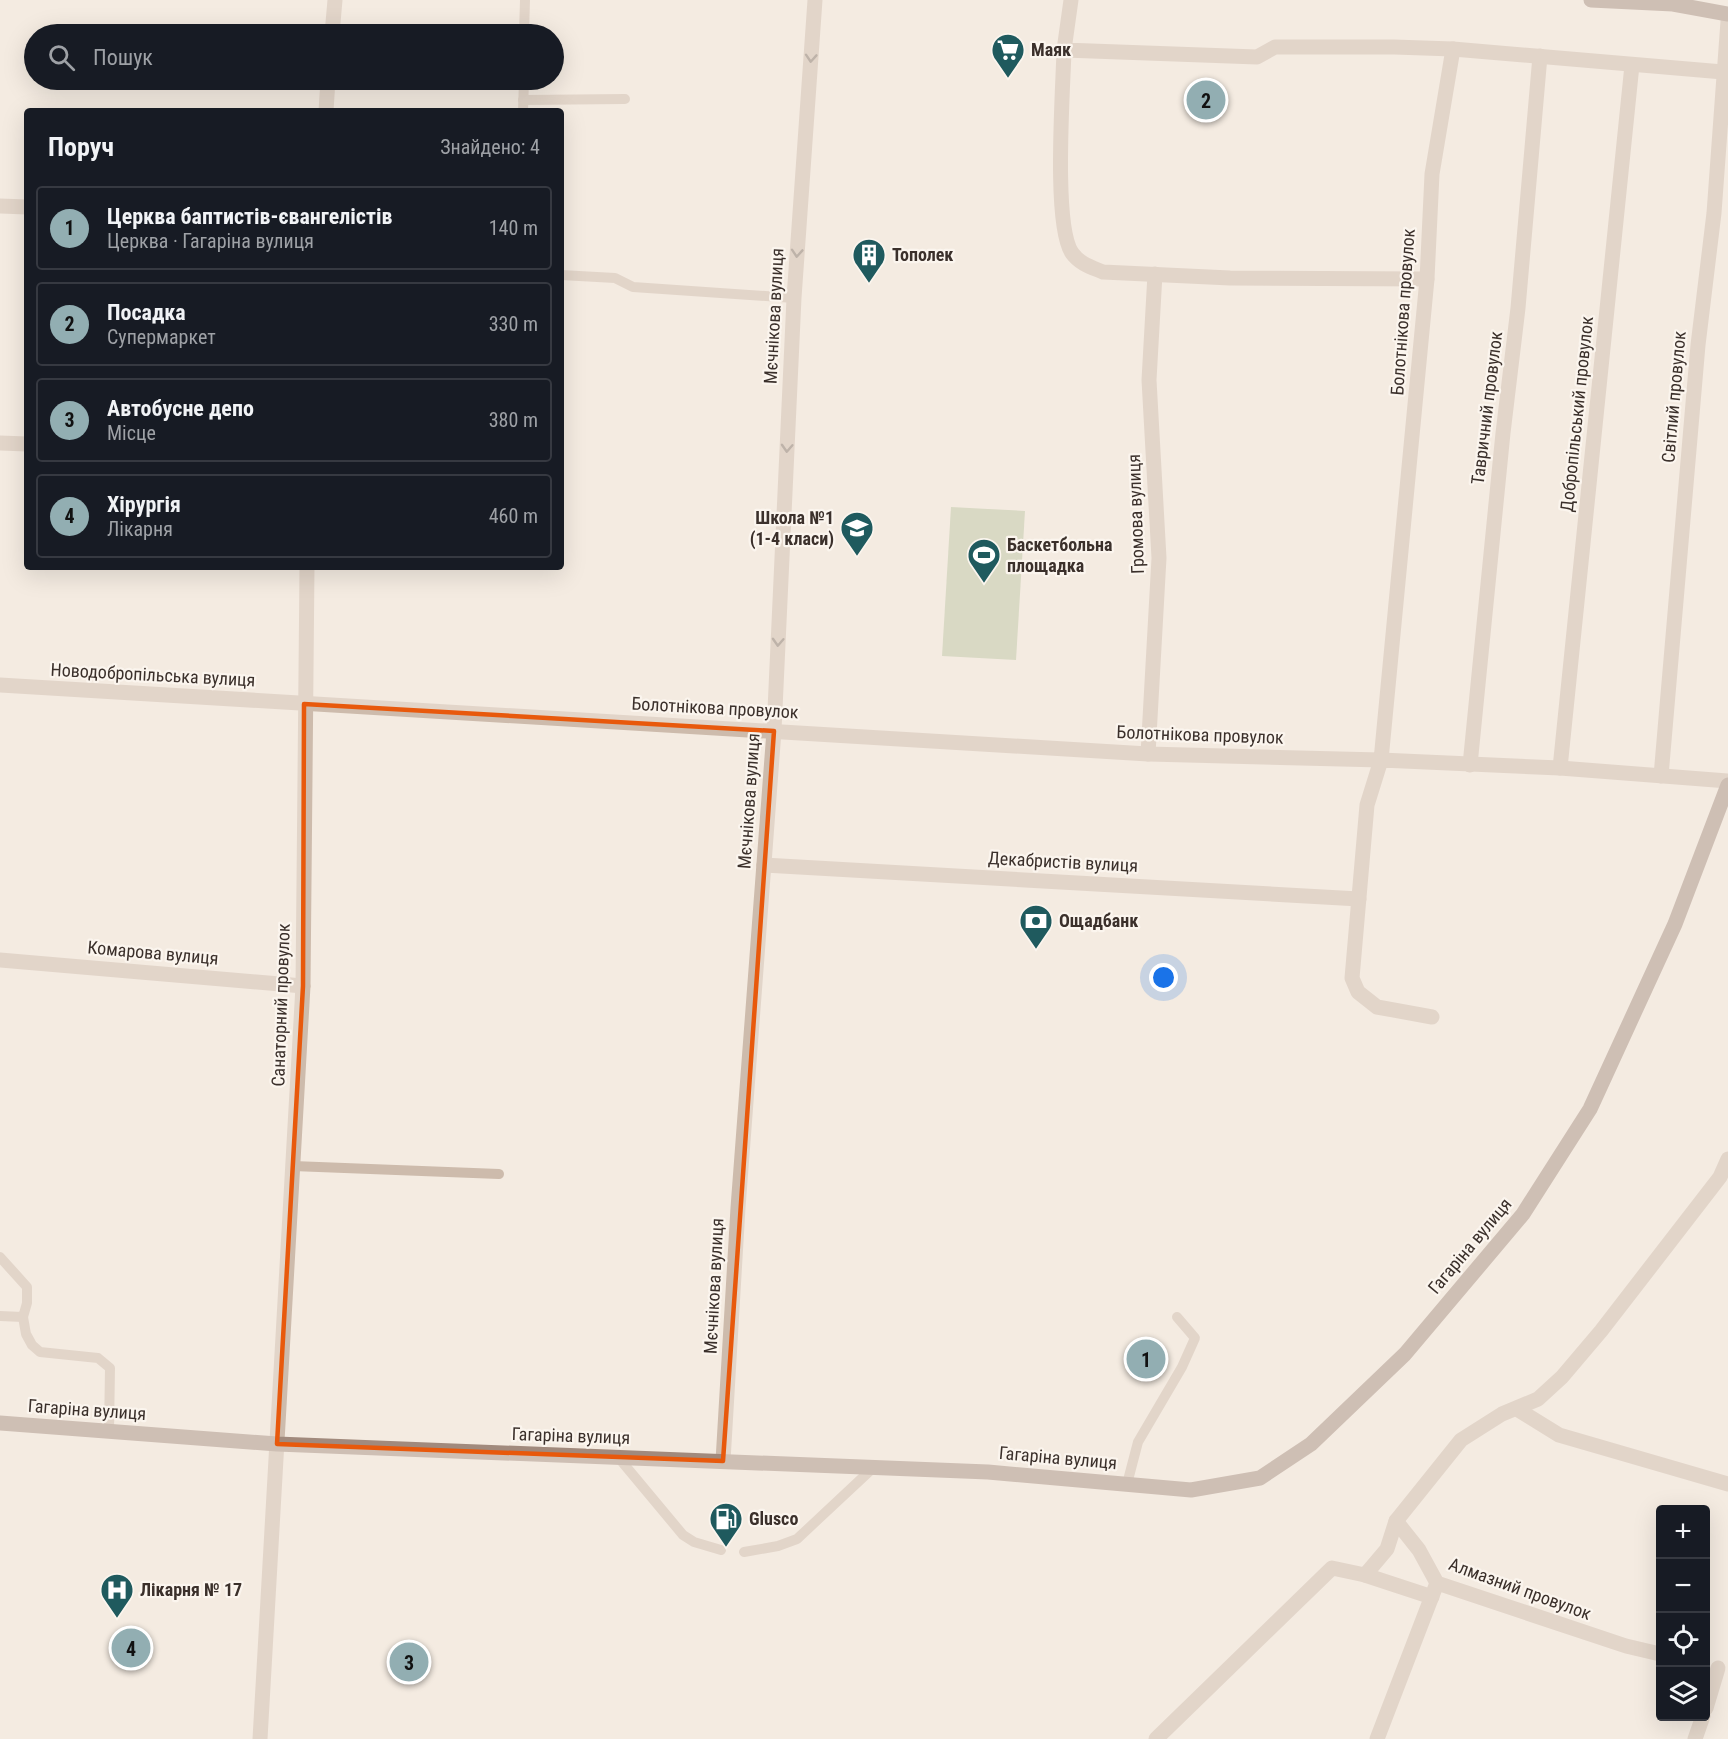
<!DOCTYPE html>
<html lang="uk">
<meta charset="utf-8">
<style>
body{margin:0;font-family:"Roboto Condensed",sans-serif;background:#242831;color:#f1f3f6}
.controls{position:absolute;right:18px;bottom:18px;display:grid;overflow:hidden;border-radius:6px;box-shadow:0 6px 24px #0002}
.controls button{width:54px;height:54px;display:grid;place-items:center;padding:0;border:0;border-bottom:2px solid #363941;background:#171b24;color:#f1f3f6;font:30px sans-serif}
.you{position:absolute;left:1164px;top:978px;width:21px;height:21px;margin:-15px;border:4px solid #fff;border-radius:50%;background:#1a73e8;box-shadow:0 0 0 9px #1a73e833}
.badge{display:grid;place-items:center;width:39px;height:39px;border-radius:50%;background:#92aeb2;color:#111;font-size:20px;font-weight:700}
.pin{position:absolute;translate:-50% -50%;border:3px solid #fff;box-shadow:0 2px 6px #0006}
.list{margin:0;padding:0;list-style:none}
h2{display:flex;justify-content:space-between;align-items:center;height:78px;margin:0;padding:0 24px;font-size:26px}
h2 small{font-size:20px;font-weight:400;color:#9ea1a6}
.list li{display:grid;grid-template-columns:39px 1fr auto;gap:18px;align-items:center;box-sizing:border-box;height:84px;margin:0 12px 12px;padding:0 12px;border:2px solid #363941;border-radius:6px}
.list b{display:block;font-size:22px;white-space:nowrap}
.list p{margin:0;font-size:20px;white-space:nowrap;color:#9ea1a6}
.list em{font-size:20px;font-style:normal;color:#9ea1a6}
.icon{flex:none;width:33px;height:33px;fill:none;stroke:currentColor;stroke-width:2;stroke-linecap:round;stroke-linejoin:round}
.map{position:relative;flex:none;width:1728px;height:1739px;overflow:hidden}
.search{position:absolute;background:#171b24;box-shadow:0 6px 24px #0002;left:24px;top:24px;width:540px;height:66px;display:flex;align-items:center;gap:15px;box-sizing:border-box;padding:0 21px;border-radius:33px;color:#9ea1a6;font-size:22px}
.panel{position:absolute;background:#171b24;box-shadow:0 6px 24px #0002;left:24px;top:108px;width:540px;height:462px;border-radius:6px}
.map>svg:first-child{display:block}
</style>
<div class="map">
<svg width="1728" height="1739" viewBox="0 0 1728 1739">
<rect width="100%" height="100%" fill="#f4ebe1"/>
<path fill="#b8c4a0" d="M951,507l74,4 -9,149 -74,-4z"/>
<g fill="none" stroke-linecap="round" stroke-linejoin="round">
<g stroke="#cdbbac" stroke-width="10">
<path d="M524,34l1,-34"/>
<path d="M523,100l102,-1"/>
<path d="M523,111l1,-31"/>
<path d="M561,275l54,3 18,9 161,11"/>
<path d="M293,1166l206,8"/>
<path d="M0,1257l27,30v16l-4,14 -23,-1"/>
<path d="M23,1317l3,17 6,11 8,7 58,6 12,10 -1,63"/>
<path d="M618,1457l65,78 11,7 27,8"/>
<path d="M1127,1484l11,-42 44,-75 13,-29 -18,-21"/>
<path d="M744,1552l34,-6 19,-7 77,-72"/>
</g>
<g stroke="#cdbbac" stroke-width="15">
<path d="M1071,0l-7,50 193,7 18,-10h119l59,2 270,23"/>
<path d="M332,34l3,-34"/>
<path d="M1064,50c-1,40 -11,175 8,203 8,11 19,14 31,19l127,6 197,1"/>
<path d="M326,111l2,-31"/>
<path d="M0,206l27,1"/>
<path d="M0,443l27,1"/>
<path d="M0,685l1148,69 233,6 46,-481 5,-105 21,-125"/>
<path d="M1148,754l11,-196 -10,-178 6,-106"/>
<path d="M1470,765l33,-332 15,-125 22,-252"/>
<path d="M1560,768c23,-235 49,-469 72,-703"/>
<path d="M1661,776l37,-431 16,-132 14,-192"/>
<path d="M764,865l595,34"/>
<path d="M0,960l303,26"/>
<path d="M1432,1017l-55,-10 -19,-15 -6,-14 15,-173 14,-45 179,8 168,13"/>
<path d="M1517,1409l42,26 169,49"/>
<path d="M723,1461l15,-253 36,-477 20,-433 21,-298"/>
<path d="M1396,1521l23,29 18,33 189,63 34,8"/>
<path d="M1365,1575l67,22"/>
<path d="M1706,1708l12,-40"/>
<path d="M260,1739l43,-753 4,-419"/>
<path d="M1156,1739l176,-171 33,7 22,-26 9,-28 65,-81 41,-26 36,-15 24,-22 39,-46 119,-154 8,-18"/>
<path d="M1377,1739l60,-156"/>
<path d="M1695,1739l8,-23"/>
</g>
<g stroke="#a18a7d" stroke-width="15">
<path d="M1591,0l82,4 55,10"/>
<path d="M0,1423l277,21 711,28 203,18 69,-12 51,-34 94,-90 118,-140 67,-105 85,-185 53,-139"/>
</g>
</g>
<defs><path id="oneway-chevron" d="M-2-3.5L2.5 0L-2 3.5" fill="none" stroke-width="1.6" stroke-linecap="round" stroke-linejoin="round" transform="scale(1.5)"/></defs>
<g stroke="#7d6f65">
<use href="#oneway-chevron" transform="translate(811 58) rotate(94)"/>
<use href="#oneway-chevron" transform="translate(797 253) rotate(94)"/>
<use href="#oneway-chevron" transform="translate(787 448) rotate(93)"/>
<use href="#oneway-chevron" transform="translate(778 642) rotate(93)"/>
</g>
<path d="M0 0H1728V1739H0ZM304,704l470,27 -51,730 -446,-17 26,-458z" fill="#f4ebe1" fill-opacity=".55" fill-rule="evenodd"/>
<path fill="none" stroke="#e8590c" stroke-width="4.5" stroke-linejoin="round" d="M304,704l470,27 -51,730 -446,-17 26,-458z"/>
<defs>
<g id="supermarket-pin" transform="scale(1.725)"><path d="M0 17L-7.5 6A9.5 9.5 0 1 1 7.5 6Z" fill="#1f5a5e" stroke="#fbf5ee"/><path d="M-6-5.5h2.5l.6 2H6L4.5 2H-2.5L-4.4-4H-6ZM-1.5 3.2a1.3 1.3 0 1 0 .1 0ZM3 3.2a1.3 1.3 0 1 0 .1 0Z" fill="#fff"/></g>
<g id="building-pin" transform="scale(1.725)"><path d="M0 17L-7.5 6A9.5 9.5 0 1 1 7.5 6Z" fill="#1f5a5e" stroke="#fbf5ee"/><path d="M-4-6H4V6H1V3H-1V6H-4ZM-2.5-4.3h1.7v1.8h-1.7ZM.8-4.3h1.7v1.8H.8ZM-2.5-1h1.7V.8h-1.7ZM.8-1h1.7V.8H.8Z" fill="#fff"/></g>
<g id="school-pin" transform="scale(1.725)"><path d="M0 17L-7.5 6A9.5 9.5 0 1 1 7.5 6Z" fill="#1f5a5e" stroke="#fbf5ee"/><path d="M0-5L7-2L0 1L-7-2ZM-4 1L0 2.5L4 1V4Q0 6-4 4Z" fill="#fff"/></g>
<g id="stadium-pin" transform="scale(1.725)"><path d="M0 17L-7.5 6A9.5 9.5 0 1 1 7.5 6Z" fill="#1f5a5e" stroke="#fbf5ee"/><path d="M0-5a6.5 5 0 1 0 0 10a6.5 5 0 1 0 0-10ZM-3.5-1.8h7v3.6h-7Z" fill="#fff"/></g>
<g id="bank-pin" transform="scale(1.725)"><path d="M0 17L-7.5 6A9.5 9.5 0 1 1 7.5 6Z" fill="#1f5a5e" stroke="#fbf5ee"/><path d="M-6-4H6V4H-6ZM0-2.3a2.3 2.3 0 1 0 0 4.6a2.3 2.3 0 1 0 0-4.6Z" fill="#fff"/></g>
<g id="fuel-pin" transform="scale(1.725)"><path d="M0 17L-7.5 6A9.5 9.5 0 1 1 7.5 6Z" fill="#1f5a5e" stroke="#fbf5ee"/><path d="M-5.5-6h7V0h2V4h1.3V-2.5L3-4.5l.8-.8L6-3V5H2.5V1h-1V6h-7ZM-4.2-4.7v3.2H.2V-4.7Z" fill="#fff"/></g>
<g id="hospital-pin" transform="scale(1.725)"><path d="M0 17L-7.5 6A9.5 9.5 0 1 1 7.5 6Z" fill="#1f5a5e" stroke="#fbf5ee"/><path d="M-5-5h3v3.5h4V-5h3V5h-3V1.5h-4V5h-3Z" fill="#fff"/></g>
</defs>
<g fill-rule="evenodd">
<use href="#supermarket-pin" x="1008" y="50"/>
<use href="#building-pin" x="869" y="255"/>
<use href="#school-pin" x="857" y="528"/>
<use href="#stadium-pin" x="984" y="555"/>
<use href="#bank-pin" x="1036" y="921"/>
<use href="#fuel-pin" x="726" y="1519"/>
<use href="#hospital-pin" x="117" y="1590"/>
</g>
<g text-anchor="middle" stroke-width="4.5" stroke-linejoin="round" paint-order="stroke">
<g font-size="18" font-weight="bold" fill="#3b302b" stroke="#fbf5ee" text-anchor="start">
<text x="1031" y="56">Маяк</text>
<text x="892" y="261">Тополек</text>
<text x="834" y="524" text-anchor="end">Школа №1<tspan x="834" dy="21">(1-4 класи)</tspan></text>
<text x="1007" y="551">Баскетбольна<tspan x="1007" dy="21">площадка</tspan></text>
<text x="1059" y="927">Ощадбанк</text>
<text x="749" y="1525">Glusco</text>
<text x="140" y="1596">Лікарня № 17</text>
</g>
<g font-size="18" fill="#3b302b" stroke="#fbf5ee">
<text transform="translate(1403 312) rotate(-86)" y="6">Болотнікова провулок</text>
<text transform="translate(774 316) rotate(-87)" y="6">Мєчнікова вулиця</text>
<text transform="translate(1674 397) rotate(-85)" y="6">Світлий провулок</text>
<text transform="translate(1487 408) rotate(-83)" y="6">Тавричний провулок</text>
<text transform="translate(1577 414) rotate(-84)" y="6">Добропільський провулок</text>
<text transform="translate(1136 514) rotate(-92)" y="6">Громова вулиця</text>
<text transform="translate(153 675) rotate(3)" y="6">Новодобропільська вулиця</text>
<text transform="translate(715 708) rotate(3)" y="6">Болотнікова провулок</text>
<text transform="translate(1200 735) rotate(2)" y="6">Болотнікова провулок</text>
<text transform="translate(749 801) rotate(-86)" y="6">Мєчнікова вулиця</text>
<text transform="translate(1063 862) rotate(3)" y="6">Декабристів вулиця</text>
<text transform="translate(153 953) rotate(5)" y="6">Комарова вулиця</text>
<text transform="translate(281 1005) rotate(-88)" y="6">Санаторний провулок</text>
<text transform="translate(1470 1246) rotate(-50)" y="6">Гагаріна вулиця</text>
<text transform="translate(714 1286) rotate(-87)" y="6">Мєчнікова вулиця</text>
<text transform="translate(87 1410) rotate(4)" y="6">Гагаріна вулиця</text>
<text transform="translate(571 1436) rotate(2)" y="6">Гагаріна вулиця</text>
<text transform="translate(1058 1458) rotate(5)" y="6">Гагаріна вулиця</text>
<text transform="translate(1520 1589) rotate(20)" y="6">Алмазний провулок</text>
</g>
</g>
</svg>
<div class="controls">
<button>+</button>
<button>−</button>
<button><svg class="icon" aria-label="locate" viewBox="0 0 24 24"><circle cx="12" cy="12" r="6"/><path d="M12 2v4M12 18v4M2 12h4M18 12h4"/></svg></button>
<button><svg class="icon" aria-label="layers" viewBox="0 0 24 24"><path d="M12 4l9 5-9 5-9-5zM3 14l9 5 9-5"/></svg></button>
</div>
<div class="you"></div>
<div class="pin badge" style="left:1146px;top:1359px">1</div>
<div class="pin badge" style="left:1206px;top:100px">2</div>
<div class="pin badge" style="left:409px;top:1662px">3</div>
<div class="pin badge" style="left:131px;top:1648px">4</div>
<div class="search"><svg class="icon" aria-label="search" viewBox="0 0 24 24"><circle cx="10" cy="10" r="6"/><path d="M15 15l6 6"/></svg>Пошук</div>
<section class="panel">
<h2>Поруч<small>Знайдено: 4</small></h2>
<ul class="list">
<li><span class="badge">1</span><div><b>Церква баптистів-євангелістів</b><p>Церква · Гагаріна вулиця</p></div><em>140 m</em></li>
<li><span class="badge">2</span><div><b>Посадка</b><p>Супермаркет</p></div><em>330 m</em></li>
<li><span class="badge">3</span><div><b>Автобусне депо</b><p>Місце</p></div><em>380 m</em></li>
<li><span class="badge">4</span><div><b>Хірургія</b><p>Лікарня</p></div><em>460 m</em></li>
</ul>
</section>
</div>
